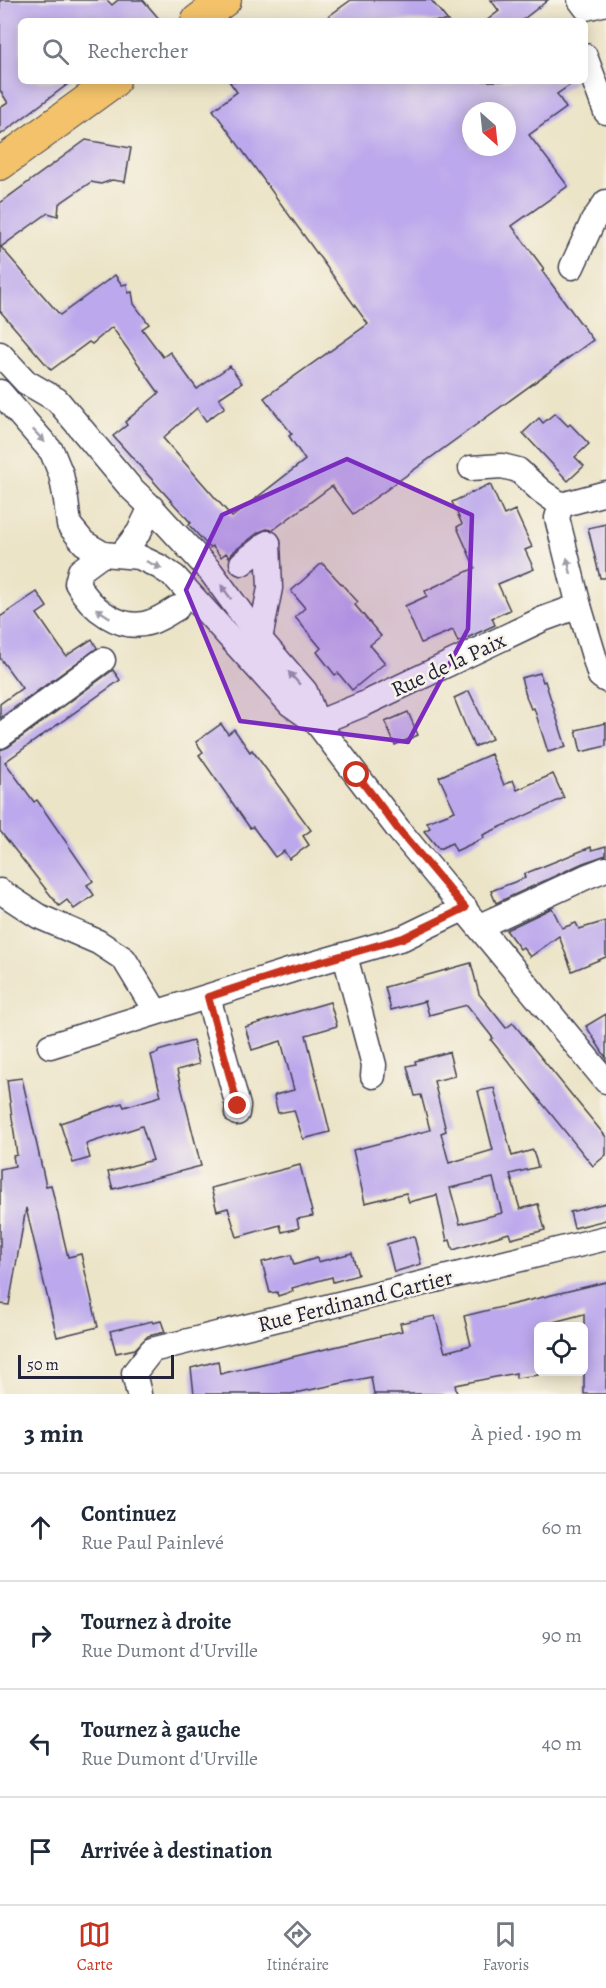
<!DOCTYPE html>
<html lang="fr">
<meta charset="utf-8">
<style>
body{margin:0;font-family:Alegreya,serif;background:#f2f2f3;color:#1f2937}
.controls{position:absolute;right:18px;bottom:18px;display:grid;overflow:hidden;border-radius:9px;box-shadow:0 3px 15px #0003}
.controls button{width:54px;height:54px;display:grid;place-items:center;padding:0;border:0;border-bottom:2px solid #e0e1e3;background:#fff;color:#1f2937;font:30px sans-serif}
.compass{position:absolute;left:462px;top:102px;width:54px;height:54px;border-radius:50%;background:#fff;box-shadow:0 3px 15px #0003;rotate:153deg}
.scale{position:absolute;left:18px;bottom:15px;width:156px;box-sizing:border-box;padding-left:6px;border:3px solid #22223b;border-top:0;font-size:16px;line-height:21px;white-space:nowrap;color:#22223b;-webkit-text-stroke:4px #f7f3e8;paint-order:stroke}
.stop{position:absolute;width:18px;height:18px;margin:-14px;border:4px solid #c8321e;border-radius:50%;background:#fff}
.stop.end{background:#c8321e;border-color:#fff;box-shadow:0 2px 6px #0008}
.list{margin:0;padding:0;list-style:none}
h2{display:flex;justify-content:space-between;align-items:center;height:78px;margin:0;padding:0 24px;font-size:26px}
h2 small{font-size:20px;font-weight:400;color:#747a83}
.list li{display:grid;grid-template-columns:39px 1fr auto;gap:18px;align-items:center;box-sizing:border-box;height:108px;padding:0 24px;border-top:2px solid #e0e1e3}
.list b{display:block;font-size:22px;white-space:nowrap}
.list p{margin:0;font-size:20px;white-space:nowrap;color:#747a83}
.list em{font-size:20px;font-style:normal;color:#747a83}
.icon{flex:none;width:33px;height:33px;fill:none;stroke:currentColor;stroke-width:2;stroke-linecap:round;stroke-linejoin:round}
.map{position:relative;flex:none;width:606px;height:1394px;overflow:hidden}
.search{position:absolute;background:#fff;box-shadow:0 3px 15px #0003;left:18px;right:18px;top:18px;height:66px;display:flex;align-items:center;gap:15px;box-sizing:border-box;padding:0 21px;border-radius:9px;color:#747a83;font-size:22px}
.sheet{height:510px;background:#fff}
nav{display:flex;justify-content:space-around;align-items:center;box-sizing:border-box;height:84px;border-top:2px solid #e0e1e3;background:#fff;font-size:16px;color:#747a83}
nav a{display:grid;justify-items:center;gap:3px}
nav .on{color:#c8321e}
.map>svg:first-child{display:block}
</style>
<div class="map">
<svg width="606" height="1394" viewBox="0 0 606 1394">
<rect width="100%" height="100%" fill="#f7f3e8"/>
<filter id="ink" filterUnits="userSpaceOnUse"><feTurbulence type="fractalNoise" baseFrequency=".0167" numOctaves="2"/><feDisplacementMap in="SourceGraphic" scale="12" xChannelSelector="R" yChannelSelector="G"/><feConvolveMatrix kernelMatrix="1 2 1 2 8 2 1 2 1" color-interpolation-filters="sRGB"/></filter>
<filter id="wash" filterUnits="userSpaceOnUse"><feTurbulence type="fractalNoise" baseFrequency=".008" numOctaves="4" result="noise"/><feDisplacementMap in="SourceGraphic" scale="24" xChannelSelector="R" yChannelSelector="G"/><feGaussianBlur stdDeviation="1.35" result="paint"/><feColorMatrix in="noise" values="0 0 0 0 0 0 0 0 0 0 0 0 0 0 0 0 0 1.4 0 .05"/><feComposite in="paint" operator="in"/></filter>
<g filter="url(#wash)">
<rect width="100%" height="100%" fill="#ece4c7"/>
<g id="blocks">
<g fill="#bca8ec" fill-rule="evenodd">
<path d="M0,0h107l5,5 6,-5h25l18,21h-140v60h51l-72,54v-27l8,-5 -8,-13z"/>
<path d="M351,0h80l17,21h-126z"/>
<path d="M491,0h57l-27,21h-35l13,-10z"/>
<path d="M229,81h347l-19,13 9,14 -37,27 39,51 -56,40 32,43 -2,2 51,69 -240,174 -21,-28 -59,44 -6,-1 -8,3 -26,20 -4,5 -3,-4 -5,4 -9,-11 -2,2 -21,-23 2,-2 -78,-87 14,-11 -2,-3 34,-29 -47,-66 -20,17 -3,-2 -38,28 -51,-59v-108l86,-63 45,8 -6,34 -13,-2 -11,4 -10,-2 -32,22 -1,12 -10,-3 -47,34 59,68 55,-40 7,10 5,-1 1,9 4,-1 2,12 15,20 -7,5 21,28 7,-5 27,37 33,-23 12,17 -23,15 6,9 -19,14 -9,-13 -34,30 69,79 73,-57 -16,-24 3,-2 -28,-36 104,-74 -155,-214 24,-18zM471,111h36v36h-36z"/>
<path d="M555,413l13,13 2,-2 19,20 -14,13 9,9 -16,15 -45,-48 16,-15 4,5z"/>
<path d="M490,484l14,31 11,-5 17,37 -7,3 9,19 -36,15 12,26 -18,8 3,7 -37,17 -5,-12 -32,13 -16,-37 22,-10 -2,-5 50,-23 -18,-41 5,-3 -10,-22z"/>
<path d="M606,524v54h-6l-12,-50z"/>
<path d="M322,563l36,39 -3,3 26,31 -11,9 15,18 -33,27 -14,-17 -3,2 -18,-23 4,-4 -26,-31 10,-9 -14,-17z"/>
<path d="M37,592l10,15 -10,7 29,42 26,-17 5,9 -97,70v-14l22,-16 -22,-30v-41z"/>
<path d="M113,670l7,10 -115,82 29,40 3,-2 56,81 -6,4 7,10 -20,14 -7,-9 -8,6 -59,-75v-81l8,-3z"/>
<path d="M540,673l3,9 2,-1 21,66 -18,5 -14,-44 -3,1 -4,-10 -6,-21z"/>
<path d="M469,691l23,48 -18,8 -20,-49z"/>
<path d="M408,712l10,23 -23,10 -10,-23z"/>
<path d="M606,723v23l-25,6 -5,-22z"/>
<path d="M221,724l7,10 6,-5 16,23 2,-2 59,80 -8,6 6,9 -20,14 -5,-8 -9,6 -22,-30 -3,1 -51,-73 4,-3 -7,-10z"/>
<path d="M491,754l13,31 9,-5 4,10 36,-16 11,24 -81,37 1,3 -28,13 -4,-8 -13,6 -15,-18 6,-3 -3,-6 28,-11 -16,-34z"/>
<path d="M606,846v9l-23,8 -87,40 -5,-12 34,-13 -1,-4 67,-27 1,3z"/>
<path d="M552,908l10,20 14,-5 3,6 27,-8v36l-34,14 -13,-35 -29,21 -7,-10 -3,2 -14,-19z"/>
<path d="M471,963l8,31 27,34 7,-5 93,114v18l-13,11 -102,-126 2,-2 -26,-33 -38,10 -4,-14 -34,9 -6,-23z"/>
<path d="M330,1002l7,24 -31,9 24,97 -27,7 -9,-29 -16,3 -4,-16 1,-2 19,-5 -13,-49 -29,9 -7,-23z"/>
<path d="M606,1014v44l-20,-32z"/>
<path d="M193,1041l6,23 -22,6 24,96 -88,23 -5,-17 45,-12 -11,-34 -56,18 4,14 -17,5 -13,-40 62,-20 2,4 37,-11 -10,-41 7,-2v-2z"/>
<path d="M449,1052l6,24 -21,5 12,50 -5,2 8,30 44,-13 -15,-59 16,-3 18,68 21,-6 5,17 -28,7 10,35 18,-5 7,26 -34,9 -2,-6 -56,17 -3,-10 -3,1 -10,-46 -28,7 -3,-9 -41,10 -12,-53 77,-20 -9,-35 -6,1 -8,-30 9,-2 -1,-3zM493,1178l9,35 -42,11 -10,-36z"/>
<path d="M22,1078l24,108 5,-1 17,72 13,-3 17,73 -41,10 -31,-129 -17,97 -9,-1v-135l15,-3 -2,-10 4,-1 -10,-75z"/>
<path d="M300,1165l13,51 -16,3 2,9 -17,4 -2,-7 -43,12 -9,-29 -11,3 -6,-23z"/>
<path d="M606,1203v17l-32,8 -4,-16z"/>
<path d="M414,1236l7,28 -27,8 -7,-28z"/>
<path d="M352,1253l6,22 -25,7 -1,-5 -40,11 1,3 -15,5 -1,-4 -7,1 -8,-31 29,-7 3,10 23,-7 1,4z"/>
<path d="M606,1282v112h-22v-80l-46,12v49l-22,3v-5l-61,12 2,9h-83l-3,-17 -80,17h-97l-3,-26 27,-7 2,13 182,-43 -2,-8 35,-7 10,36 26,-7 -7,-29z"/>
<path d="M152,1321l1,2 8,-2 4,11 -17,4 -13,13 -19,4 -6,-22z"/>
</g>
</g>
</g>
<g filter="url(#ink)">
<use href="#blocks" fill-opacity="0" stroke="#403f50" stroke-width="1.5"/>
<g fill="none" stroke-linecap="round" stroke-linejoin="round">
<path stroke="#c4bdab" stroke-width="24" stroke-dasharray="24 12" stroke-linecap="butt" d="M178,608l64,-45"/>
<g stroke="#403f50" stroke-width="27">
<g id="minor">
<path d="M580,0l6,8 20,-5"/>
<path d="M585,56l21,56"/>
<path d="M572,267l21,-46 13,-19"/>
<path d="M0,354l26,28 31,18 73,87 21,20 60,65 49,67 45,52 12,32 81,106 208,252"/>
<path d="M0,392l52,60 9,22 5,26 3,25 15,18 19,11 36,3 21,10 15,10 115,127 27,19"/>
<path d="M471,468l31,-2 16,4 23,21 20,14"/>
<path d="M561,505l-4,13 22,88 21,70 6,4"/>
<path d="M561,505l45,-12"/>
<path d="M103,554l-23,17 -3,12c13,25 44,50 74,39 9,-3 18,-9 26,-14"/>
<path d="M122,554l17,-22 12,-25"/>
<path d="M242,563l26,-20"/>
<path d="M260,639l10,-51 -2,-45"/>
<path d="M317,723l47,-19 179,-85 36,-13"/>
<path d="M0,736l103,-76"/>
<path d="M0,891l38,25 60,26 26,17 32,53"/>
<path d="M480,926l108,-50 18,-7"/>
<path d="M345,956l29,109 -1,11"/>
<path d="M208,997l30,109 -1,7"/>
<path d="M50,1046l242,-76 111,-32 62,-30"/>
<path d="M139,1394l-5,-21 18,-23 454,-112"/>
</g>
</g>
<g stroke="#403f50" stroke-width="34">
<g id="major">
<path d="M197,21l28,-21"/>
<path d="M0,164l114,-83"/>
</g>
</g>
<use href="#minor" stroke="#fff" stroke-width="24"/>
<use href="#major" stroke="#f3c26a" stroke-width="32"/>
</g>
<defs><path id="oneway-solid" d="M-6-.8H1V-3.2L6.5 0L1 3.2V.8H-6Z" transform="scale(1.5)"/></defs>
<g fill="#9c9ca7">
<use href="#oneway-solid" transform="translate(39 436) rotate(47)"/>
<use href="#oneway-solid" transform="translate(154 565) rotate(26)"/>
<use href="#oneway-solid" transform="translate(569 566) rotate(-104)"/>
<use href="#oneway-solid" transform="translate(226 592) rotate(-126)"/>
<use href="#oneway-solid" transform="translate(103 613) rotate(-147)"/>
<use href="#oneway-solid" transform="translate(294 678) rotate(-131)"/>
</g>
</g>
<g fill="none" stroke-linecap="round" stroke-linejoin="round" filter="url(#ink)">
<path stroke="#c8321e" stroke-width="8" d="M238,1106l-30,-109 84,-27 111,-32 62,-30 -67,-79 -41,-54"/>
</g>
<path fill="#7b2cbf" fill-opacity="0.2" stroke="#7b2cbf" stroke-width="4.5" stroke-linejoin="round" d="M347,459l125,56 -4,114 -60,113 -168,-21 -54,-131 36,-75z"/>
<g text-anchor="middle" stroke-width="5" stroke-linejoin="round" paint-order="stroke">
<g font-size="22" fill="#22223b" stroke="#f7f3e8">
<text transform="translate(448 664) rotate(-25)" y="8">Rue de la Paix</text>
<text transform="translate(355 1300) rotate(-14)" y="8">Rue Ferdinand Cartier</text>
</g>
</g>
</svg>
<div class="controls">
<button><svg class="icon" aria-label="locate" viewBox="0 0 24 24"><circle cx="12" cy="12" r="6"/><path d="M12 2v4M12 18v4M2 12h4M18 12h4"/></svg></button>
</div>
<svg class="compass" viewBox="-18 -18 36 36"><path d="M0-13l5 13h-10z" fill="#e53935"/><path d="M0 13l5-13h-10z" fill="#747a83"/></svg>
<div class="scale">50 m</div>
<div class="stop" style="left:357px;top:775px"></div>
<div class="stop end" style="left:238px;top:1106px"></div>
<div class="search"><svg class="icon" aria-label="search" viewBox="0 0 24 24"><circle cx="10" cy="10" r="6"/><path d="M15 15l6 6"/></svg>Rechercher</div>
</div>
<section class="sheet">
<h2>3 min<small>À pied · 190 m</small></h2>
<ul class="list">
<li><svg class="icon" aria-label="ahead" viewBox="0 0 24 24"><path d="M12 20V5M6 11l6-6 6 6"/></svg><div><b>Continuez</b><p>Rue Paul Painlevé</p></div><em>60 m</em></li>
<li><svg class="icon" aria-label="right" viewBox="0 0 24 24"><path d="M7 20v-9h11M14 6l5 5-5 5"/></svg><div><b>Tournez à droite</b><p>Rue Dumont d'Urville</p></div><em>90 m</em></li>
<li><svg class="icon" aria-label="left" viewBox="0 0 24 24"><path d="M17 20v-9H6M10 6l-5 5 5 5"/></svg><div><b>Tournez à gauche</b><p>Rue Dumont d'Urville</p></div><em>40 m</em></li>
<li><svg class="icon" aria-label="arrive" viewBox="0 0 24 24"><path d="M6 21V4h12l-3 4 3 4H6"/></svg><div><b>Arrivée à destination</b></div></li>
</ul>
</section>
<nav>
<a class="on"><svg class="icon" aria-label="map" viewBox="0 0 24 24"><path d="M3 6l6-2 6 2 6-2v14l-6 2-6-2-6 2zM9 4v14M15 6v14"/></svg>Carte</a>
<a><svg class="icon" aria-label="directions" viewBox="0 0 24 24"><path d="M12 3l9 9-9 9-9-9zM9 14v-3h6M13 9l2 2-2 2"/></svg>Itinéraire</a>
<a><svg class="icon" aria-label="saved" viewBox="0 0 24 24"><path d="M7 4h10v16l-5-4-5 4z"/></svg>Favoris</a>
</nav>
